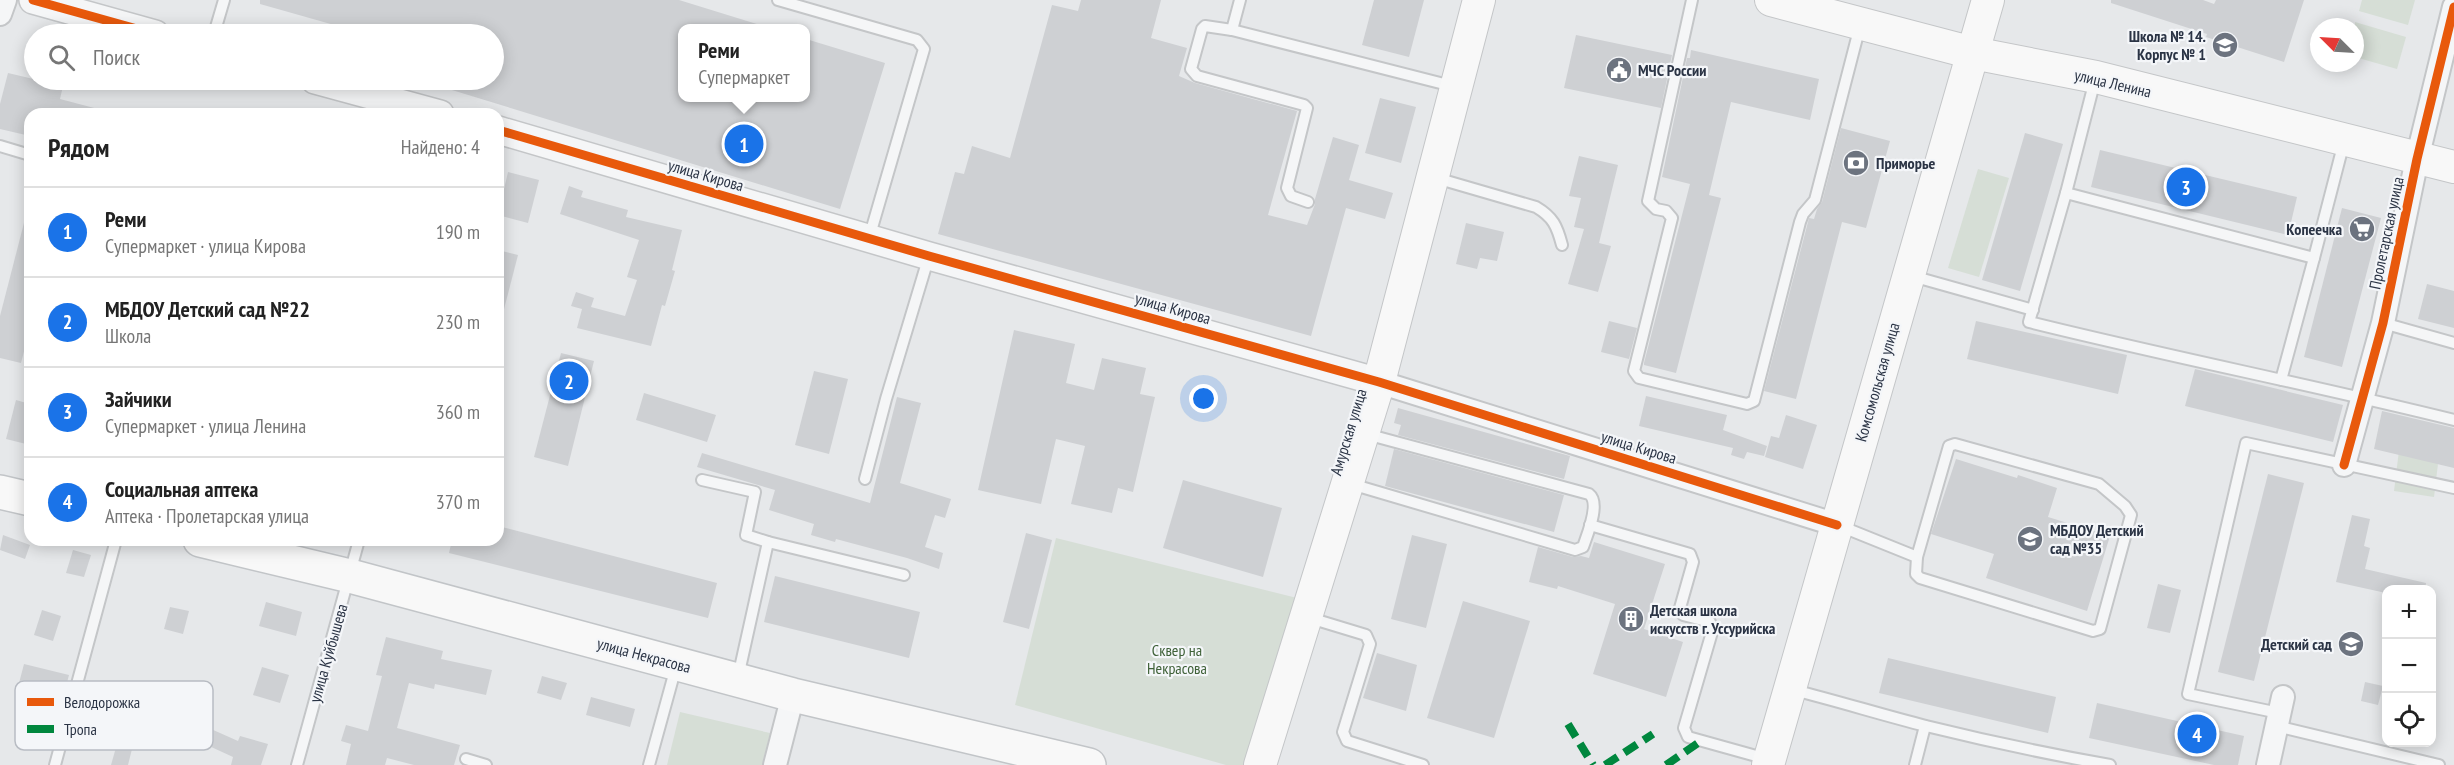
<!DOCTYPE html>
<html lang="ru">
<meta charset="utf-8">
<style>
body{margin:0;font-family:"PT Sans Narrow",sans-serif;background:#f6f6f6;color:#222}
.controls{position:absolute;right:18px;bottom:18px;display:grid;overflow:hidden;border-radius:12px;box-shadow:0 3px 15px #0003}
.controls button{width:54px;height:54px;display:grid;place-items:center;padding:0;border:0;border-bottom:2px solid #e0e0e0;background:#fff;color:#222;font:30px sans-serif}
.compass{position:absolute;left:2310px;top:18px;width:54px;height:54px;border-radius:50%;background:#fff;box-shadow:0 3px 15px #0003;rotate:294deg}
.you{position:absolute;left:1204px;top:399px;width:21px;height:21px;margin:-15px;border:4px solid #fff;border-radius:50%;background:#1a73e8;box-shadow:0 0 0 9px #1a73e833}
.badge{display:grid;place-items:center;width:39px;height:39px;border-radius:50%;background:#1a73e8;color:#fff;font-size:20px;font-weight:700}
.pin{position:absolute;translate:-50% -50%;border:3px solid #fff;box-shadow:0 2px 6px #0006}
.popup{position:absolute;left:678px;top:24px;width:132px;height:78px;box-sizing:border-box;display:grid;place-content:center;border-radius:12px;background:#fff;filter:drop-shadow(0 2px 4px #0005);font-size:20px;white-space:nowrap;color:#767676}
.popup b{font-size:22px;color:#222}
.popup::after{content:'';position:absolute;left:50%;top:100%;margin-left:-12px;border:12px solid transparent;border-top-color:#fff}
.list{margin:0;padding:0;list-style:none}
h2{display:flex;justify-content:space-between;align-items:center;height:78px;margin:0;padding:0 24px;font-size:26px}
h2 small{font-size:20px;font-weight:400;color:#767676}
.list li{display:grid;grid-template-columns:39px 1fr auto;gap:18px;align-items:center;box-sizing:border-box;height:90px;padding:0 24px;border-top:2px solid #e0e0e0}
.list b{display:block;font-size:22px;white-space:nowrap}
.list p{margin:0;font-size:20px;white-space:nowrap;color:#767676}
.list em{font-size:20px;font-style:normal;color:#767676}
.icon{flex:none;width:33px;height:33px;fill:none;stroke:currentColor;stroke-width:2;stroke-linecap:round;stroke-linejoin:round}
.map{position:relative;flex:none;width:2454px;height:765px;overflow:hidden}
.search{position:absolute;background:#fff;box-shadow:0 3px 15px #0003;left:24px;top:24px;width:480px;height:66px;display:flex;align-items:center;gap:15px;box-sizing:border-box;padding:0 21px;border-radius:33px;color:#767676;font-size:22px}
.panel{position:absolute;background:#fff;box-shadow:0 3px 15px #0003;left:24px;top:108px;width:480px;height:438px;border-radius:18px}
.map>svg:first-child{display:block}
</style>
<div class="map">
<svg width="2454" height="765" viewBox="0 0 2454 765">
<rect width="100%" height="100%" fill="#e6e8ea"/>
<g fill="#d6ded6">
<path d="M2362,0h53l-7,25 -49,-14z"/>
<path d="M2355,22l51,15 -9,32 -42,-12z"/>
<path d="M1978,169l31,9 -30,99 -31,-9z"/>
<path d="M2400,442l40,5 -6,50 -40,-6z"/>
<path d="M1056,538l241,60 -50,167h-21l-211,-60z"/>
<path d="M680,712l90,21 -8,32h-95z"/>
</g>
<g fill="#ced0d3">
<path d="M260,0h419l81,25 -1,3h-77v70h124v-59l79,24 -45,146 -411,-126v-3h65v-46h-128l-106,-30z"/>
<path d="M1081,0h80l-10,38 36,10 -8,28 16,7 102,28 -29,104 39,10 8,-21v-5l18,-62 26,8 -10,35 44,13 -8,26 -39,-11 -35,128 -373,-102 17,-62 9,2 8,-28 38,12 42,-153 26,6z"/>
<path d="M1374,0h50l-15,57 -47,-12z"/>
<path d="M2111,0h92l11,4 2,-4h88l-20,62 -78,-25 1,-3 -96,-31z"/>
<path d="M1576,35l96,20 -11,53 -97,-20z"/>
<path d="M1691,50l128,29 -9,41 -79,-18 -22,93 12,3 -45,175 -32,-8v-2l46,-179 -28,-7 25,-119h3z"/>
<path d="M8,73l55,13 -3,13 38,10v5h-68v22l-30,-7v-25z"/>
<path d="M1380,98l36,9 -15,56 -36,-10z"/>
<path d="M1841,128l49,13 -24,87 -24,-6 -46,177 -32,-8 44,-169 1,-4 5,1 3,-10 5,-7z"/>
<path d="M2025,133l38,11 -43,147 -38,-11z"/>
<path d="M2100,150l197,47 -9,38 -197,-48z"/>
<path d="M1579,156l39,9 -19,78 12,3 -13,46 -30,-8 16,-55 -10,-2 7,-29 -12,-2z"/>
<path d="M508,172l31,8 -11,43 -30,-8z"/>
<path d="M569,186l14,5 -2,6 47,13 -2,7 56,13 -10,40 3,1 -10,35 -3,-1 -11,41 -74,-18 5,-19 -11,-3 5,-14 18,6 -3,9 34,9 12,-36 -10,-3 12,-37 -79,-26z"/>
<path d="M2342,208l39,10 -39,149 -38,-10z"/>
<path d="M25,219l5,1v108l-9,35 -21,-5v-42z"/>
<path d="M1466,223l38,9 -7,29 -17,-3 -3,11 -21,-5z"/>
<path d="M498,250l20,5 -15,58h-5z"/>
<path d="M2427,284l27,7v37l-36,-9z"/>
<path d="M1609,321l28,7 -8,31 -28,-7z"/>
<path d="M1976,321l151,34 -9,39 -151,-35z"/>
<path d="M1014,330l61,14 -9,39 28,7 8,-32 44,10 -6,26 15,3 -22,95 -15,-4 -6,25 -41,-9 14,-58 -29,-7 -15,65 -63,-14z"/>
<path d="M561,353l33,8 -26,105 -34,-9z"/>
<path d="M2195,369l148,36 -10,37 -148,-36z"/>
<path d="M814,371l34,8 -19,75 -34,-9z"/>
<path d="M644,393l72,22 -9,27 -71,-22z"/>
<path d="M1646,396l81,19 -4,15 44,16 -3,10 -17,-4 -3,7 -13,-4 2,-7 -94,-22z"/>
<path d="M897,397l24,6 -21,80 51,16 -6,19 -10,-3 -10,32 18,6 -4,16 -32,-11 -71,-19 -1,3 -24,-7 3,-11 -45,-14 6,-20 -78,-23 5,-14 168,50z"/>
<path d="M16,400l14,4v41l-24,-6z"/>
<path d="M1398,408l172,48 -6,23 -166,-44 3,-10 -7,-2z"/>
<path d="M2382,411l72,17v40l-80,-19z"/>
<path d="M1786,415l31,10 -14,44 -38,-12 6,-21 8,2z"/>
<path d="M1394,449l170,46 -10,37 -169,-46z"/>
<path d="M1956,459l61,19 1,-3 39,13 -9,29 62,19 -23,75 -101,-33 8,-24 -63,-20z"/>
<path d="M2268,474l36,9 -50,198 -36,-9z"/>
<path d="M1183,480l99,28 -19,69 -100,-29z"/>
<path d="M2352,515l18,4 -6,27 6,2 -5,21 61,14 -1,7h-39v3l-50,-11z"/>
<path d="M498,526l219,57 -9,35 -259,-65 3,-13h46z"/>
<path d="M1026,533l26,7 -23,89 -26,-7z"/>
<path d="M3,535l27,10 -5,14 -25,-9z"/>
<path d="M1412,535l35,9 -21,84 -35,-9z"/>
<path d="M1594,542l71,22 -21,65 39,13 -17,55 -73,-23 22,-70 -57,-18 -1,3 -28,-7 9,-35 35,10 8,-1 8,2z"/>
<path d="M73,550l18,5 -7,22 -18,-4z"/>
<path d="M775,576l145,36 -11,46 -145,-36z"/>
<path d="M2158,584l23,6 -11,43 -23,-5z"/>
<path d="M1463,601l67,20 -36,117 -67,-20z"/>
<path d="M266,602l36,10 -6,24 -37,-10z"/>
<path d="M170,607l19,4 -6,23 -19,-5z"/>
<path d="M42,610l19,6 -8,25 -19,-6z"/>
<path d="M386,637l57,14 -2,8 51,11 -6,25 -51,-11 -1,5 -25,-6 -12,45 63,17 -6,20h-40l-27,-7 -2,7h-39l5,-21 -10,-3 5,-16 22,6 14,-55 -6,-1z"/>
<path d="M1377,653l40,12 -11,46 -43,-13z"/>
<path d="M1888,658l168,39 -8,36 -169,-40z"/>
<path d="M24,664l45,11 -6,23 -9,-2 -11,47 -25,-6 11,-47 -11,-3z"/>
<path d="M262,667l27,8 -9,28 -27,-8z"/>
<path d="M542,676l25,7 -6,17 -24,-7z"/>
<path d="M2365,682l18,4 -5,19 -17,-4z"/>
<path d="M591,697l44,12 -5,18 -44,-12z"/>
<path d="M94,703l27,6 -6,26 -27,-7z"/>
<path d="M2097,703l147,33 -6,29h-24l-125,-27z"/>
<path d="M202,725l36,16 2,-5 28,8 -7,21h-30l2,-8 -37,-17z"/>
<path d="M119,737l15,4 -6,24h-17z"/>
</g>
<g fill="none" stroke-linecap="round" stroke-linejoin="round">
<g stroke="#c4c6c8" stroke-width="14">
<g id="service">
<path d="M778,0l139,40 7,9 -55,189"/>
<path d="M1692,0l-44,201 8,8 10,2 6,7 -38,153 5,7 108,26 7,-3 46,-179 3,-8 12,-14 45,-174"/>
<path d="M1232,30l8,-30"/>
<path d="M214,34l10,-34"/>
<path d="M0,146l30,9"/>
<path d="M1436,178l100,29c17,10 21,19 26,38"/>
<path d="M2066,193l29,-113"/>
<path d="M1308,202l-17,-6 -4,-8 20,-80 -3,-3 -107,-29 -6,-7 11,-40 3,-3 27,4 220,56"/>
<path d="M2314,258l30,-116"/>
<path d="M1912,276l121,34"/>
<path d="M2383,323l71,20"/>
<path d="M2281,380l33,-122 -248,-65 -37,129c141,35 284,63 425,98"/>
<path d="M1955,444l144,40 26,22 6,9 -31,114 -7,2 -173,-53 -4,-4 1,-17 32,-111z"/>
<path d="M865,479l21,-80 43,-143"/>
<path d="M702,480l53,12 -9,43 22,7"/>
<path d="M1351,484l224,66 8,-3c4,-12 18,-44 6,-53l-223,-60"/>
<path d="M1590,525l100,29 3,8 -13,46 3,7 27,7 2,10 -28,96 4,9 79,22"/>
<path d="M1840,526l77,31"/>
<path d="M1310,618l56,17 4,9 -27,88 4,9 76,24"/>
<path d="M738,677l30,-135 136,33"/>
<path d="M1793,690c45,11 89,25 133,36 61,15 122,28 184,39"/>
<path d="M2279,713l-91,-19 58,-251 208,45"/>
<path d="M2276,726l163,39"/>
<path d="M466,759l20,6"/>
<path d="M55,765l61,-225"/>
<path d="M297,765l62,-225"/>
<path d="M649,765l27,-98"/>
<path d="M1915,765l10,-39"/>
</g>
</g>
<g stroke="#c4c6c8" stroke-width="26">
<g id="minor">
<path d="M0,14l5,-14"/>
<path d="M1379,382l458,143"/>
<path d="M2344,465l39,-142 34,-164 37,-152"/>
<path d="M775,765l18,-70"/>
<path d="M2268,765l15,-68"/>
</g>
</g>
<g stroke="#c4c6c8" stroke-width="30">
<g id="tertiary">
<path d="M33,0l122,34"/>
<path d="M315,80l125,34"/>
<path d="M498,130l431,126 450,126"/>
</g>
</g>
<g stroke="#c4c6c8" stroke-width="34">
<g id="secondary">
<path d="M1771,0l202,53 123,24 358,90"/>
<path d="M1260,765l119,-383 100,-382"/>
<path d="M1768,765l220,-765"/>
</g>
</g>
<g stroke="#c2c5c8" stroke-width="36">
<g id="primary">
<path d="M0,492l30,7"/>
<path d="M200,540l150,36 443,119 296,70"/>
</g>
</g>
<use href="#service" stroke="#f5f6f7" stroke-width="10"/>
<use href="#minor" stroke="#f5f6f7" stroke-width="22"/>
<use href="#tertiary" stroke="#f5f6f7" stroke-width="27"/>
<use href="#secondary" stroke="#f8f8f8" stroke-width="32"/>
<use href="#primary" stroke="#f8f8f8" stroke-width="33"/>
<g stroke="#00873e" stroke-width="8" stroke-dasharray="15 8" stroke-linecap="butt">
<path d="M1568,724l25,41"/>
<path d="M1605,765l48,-31"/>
<path d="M1666,765l35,-24"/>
</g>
<g stroke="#f4f6f9" stroke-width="13">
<g id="cycleway">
<path d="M33,0l122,34"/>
<path d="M498,130l431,126 450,126 458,143"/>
<path d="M2344,465l39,-142 34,-164 37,-152"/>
</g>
</g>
<use href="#cycleway" stroke="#e8590c" stroke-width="9"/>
</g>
<defs>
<g id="school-disc" transform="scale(1.35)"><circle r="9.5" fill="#6c737f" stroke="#f4f6f9"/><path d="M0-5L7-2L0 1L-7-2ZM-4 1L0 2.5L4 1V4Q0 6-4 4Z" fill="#fff"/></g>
<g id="civic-disc" transform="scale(1.35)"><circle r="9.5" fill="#6c737f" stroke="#f4f6f9"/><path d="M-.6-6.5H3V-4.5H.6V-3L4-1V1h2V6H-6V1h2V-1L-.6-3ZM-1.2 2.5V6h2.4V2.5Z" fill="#fff"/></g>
<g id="bank-disc" transform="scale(1.35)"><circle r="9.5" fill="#6c737f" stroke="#f4f6f9"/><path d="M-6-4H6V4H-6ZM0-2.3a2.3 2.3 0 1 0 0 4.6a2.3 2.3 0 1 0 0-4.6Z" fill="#fff"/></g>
<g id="supermarket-disc" transform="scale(1.35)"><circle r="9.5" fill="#6c737f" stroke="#f4f6f9"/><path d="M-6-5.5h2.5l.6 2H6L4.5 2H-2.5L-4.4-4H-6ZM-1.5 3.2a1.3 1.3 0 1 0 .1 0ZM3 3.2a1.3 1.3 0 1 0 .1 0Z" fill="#fff"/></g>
<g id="building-disc" transform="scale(1.35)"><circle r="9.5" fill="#6c737f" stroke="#f4f6f9"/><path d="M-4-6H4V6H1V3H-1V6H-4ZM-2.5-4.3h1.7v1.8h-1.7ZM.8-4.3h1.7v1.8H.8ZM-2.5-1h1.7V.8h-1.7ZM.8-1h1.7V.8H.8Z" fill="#fff"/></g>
</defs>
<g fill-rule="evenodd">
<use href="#school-disc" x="2225" y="45"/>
<use href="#civic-disc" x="1619" y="70"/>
<use href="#bank-disc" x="1856" y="163"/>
<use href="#supermarket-disc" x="2362" y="229"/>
<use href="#school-disc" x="2030" y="539"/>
<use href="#building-disc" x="1631" y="619"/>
<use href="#school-disc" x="2351" y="644"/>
</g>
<g text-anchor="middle" stroke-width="4.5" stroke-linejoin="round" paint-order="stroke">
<g font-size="16" font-weight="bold" fill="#2b3445" stroke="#f4f6f9" text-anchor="start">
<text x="2206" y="42" text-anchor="end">Школа № 14.<tspan x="2206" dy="18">Корпус № 1</tspan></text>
<text x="1638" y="76">МЧС России</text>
<text x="1876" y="169">Приморье</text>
<text x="2342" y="235" text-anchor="end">Копеечка</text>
<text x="2050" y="536">МБДОУ Детский<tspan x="2050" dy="18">сад №35</tspan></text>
<text x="1650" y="616">Детская школа<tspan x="1650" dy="18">искусств г. Уссурийска</tspan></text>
<text x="2332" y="650" text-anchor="end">Детский сад</text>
</g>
<g font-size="16" fill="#2b3445" stroke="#f4f6f9">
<text transform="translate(2113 83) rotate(13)" y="6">улица Ленина</text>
<text transform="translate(706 175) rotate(16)" y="6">улица Кирова</text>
<text transform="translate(2386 233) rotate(-78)" y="6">Пролетарская улица</text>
<text transform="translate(1173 308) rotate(16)" y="6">улица Кирова</text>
<text transform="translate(1877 382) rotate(-74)" y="6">Комсомольская улица</text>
<text transform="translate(1348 432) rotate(-73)" y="6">Амурская улица</text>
<text transform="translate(1639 447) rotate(17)" y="6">улица Кирова</text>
<text transform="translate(328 653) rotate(-74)" y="6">улица Куйбышева</text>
<text transform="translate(644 655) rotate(15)" y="6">улица Некрасова</text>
</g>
<g font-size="16" fill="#3f6138" stroke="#f4f6f9">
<text x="1177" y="656">Сквер на<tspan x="1177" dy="18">Некрасова</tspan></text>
</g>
</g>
<rect x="15" y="681" width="198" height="69" rx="9" fill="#f4f6f9" stroke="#b8bcc3" stroke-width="1.5"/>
<rect x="27" y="698" width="27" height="8" fill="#e8590c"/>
<rect x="27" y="725" width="27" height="8" fill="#00873e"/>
<g font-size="16" fill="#2b3445">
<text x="64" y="708">Велодорожка</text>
<text x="64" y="735">Тропа</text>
</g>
</svg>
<div class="controls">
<button>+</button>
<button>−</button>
<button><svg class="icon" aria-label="locate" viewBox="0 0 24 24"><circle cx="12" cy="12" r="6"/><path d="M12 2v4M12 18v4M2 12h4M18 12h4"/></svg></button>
</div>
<svg class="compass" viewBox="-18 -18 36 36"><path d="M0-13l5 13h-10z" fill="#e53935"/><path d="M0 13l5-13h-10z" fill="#767676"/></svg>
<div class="you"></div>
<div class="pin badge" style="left:744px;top:144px">1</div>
<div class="popup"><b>Реми</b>Супермаркет</div>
<div class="pin badge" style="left:569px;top:381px">2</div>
<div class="pin badge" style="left:2186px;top:187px">3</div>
<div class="pin badge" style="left:2197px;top:734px">4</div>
<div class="search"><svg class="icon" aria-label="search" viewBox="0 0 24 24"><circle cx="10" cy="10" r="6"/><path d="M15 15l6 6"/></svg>Поиск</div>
<section class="panel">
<h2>Рядом<small>Найдено: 4</small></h2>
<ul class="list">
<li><span class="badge">1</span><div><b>Реми</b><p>Супермаркет · улица Кирова</p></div><em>190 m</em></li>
<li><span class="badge">2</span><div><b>МБДОУ Детский сад №22</b><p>Школа</p></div><em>230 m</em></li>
<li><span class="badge">3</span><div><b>Зайчики</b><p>Супермаркет · улица Ленина</p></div><em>360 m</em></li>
<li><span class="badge">4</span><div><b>Социальная аптека</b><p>Аптека · Пролетарская улица</p></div><em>370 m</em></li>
</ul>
</section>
</div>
